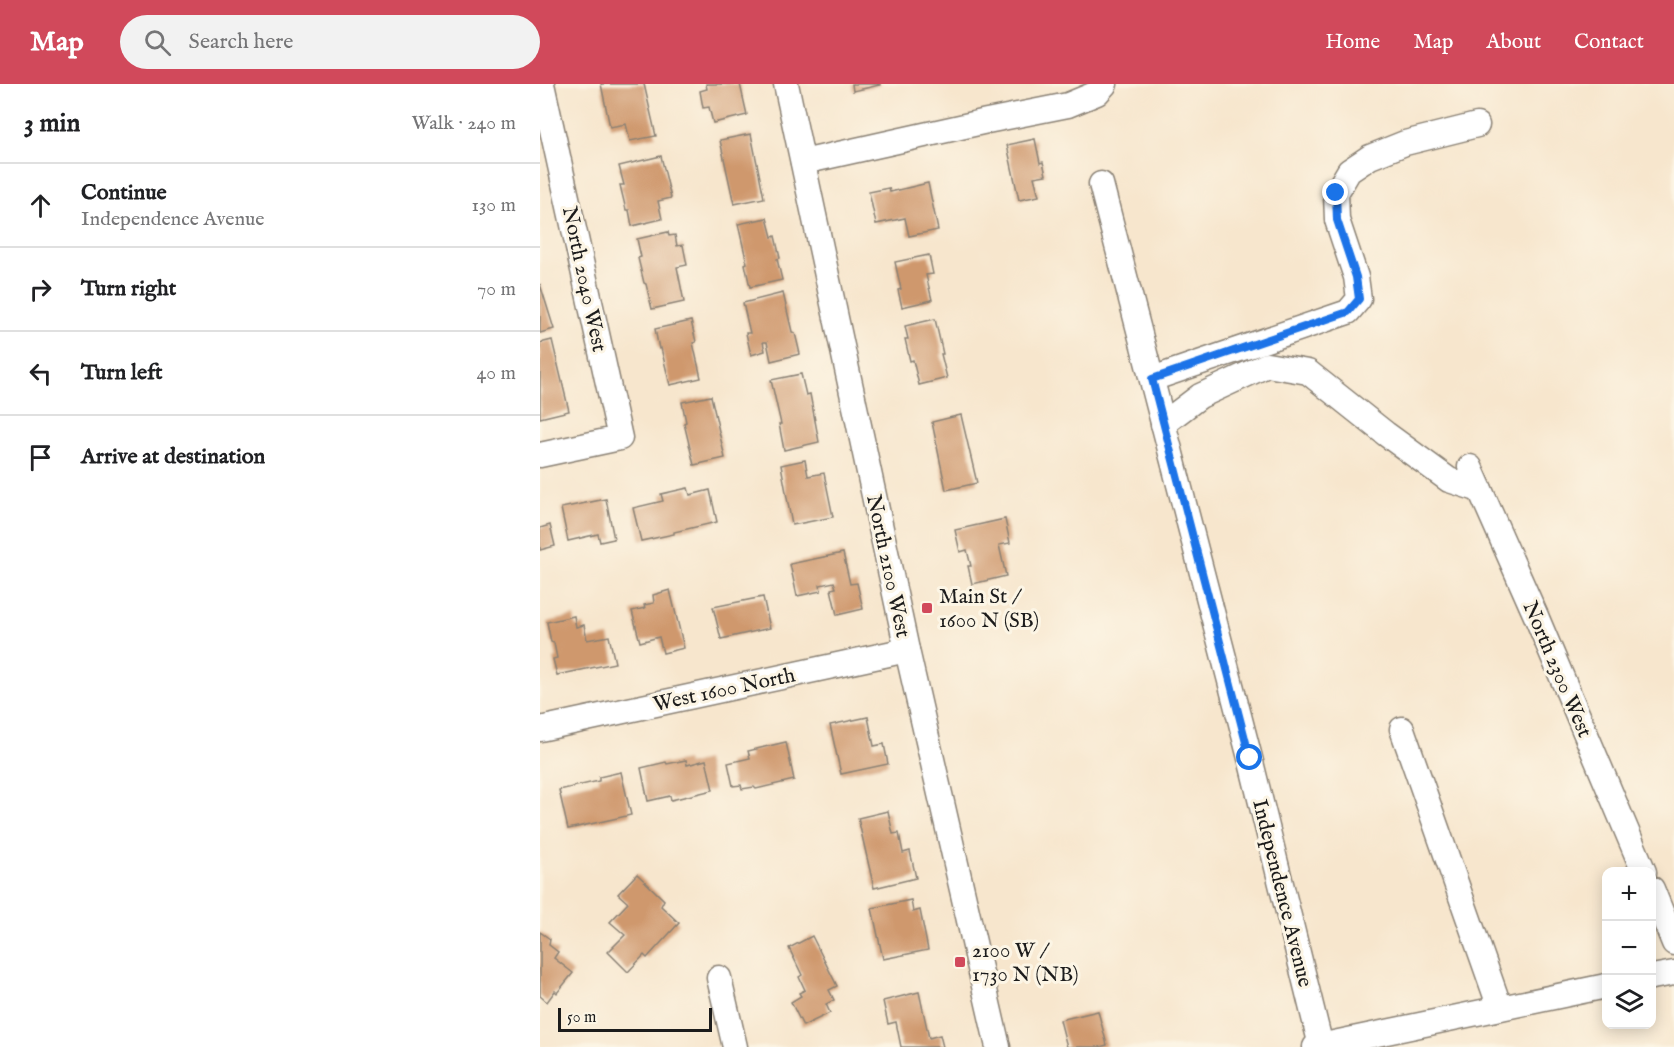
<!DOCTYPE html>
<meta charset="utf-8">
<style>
body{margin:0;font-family:"IM FELL English",serif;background:#f2f2f2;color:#202124}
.controls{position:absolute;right:18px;bottom:18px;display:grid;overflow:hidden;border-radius:12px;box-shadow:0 3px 15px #0003}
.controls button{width:54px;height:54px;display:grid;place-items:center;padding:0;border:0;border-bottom:2px solid #e0e0e0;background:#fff;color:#202124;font:30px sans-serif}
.scale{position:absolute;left:18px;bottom:15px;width:154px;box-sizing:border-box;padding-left:6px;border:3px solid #1c1c1c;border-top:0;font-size:16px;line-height:21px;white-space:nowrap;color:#1c1c1c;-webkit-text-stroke:4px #fcf5e5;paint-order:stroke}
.stop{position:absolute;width:18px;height:18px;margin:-14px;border:4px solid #1a73e8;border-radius:50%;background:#fff}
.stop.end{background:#1a73e8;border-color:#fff;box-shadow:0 2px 6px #0008}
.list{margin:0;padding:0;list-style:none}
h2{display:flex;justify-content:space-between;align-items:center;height:78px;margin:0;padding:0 24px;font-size:26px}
h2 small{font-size:20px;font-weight:400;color:#757577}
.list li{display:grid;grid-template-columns:39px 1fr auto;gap:18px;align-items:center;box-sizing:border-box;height:84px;padding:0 24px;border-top:2px solid #e0e0e0}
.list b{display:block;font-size:22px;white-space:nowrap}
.list p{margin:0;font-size:20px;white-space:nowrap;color:#757577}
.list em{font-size:20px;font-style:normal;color:#757577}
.icon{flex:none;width:33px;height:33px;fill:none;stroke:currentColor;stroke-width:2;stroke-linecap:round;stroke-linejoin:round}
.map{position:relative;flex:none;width:1134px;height:963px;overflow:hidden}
header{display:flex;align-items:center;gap:36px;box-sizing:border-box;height:84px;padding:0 30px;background:#d1495b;color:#fff}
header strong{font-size:28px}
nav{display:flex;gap:33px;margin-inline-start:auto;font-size:21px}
.search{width:420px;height:54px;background:#f2f2f2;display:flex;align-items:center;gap:15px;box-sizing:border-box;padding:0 21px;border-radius:33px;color:#757577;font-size:22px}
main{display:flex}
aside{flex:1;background:#fff}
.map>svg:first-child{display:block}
</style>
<header>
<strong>Map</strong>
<div class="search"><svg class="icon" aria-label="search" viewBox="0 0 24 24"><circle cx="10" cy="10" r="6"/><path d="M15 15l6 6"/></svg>Search here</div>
<nav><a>Home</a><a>Map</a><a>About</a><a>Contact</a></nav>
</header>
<main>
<aside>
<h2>3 min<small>Walk · 240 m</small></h2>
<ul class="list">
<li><svg class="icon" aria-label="ahead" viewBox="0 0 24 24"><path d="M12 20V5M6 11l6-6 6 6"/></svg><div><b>Continue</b><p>Independence Avenue</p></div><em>130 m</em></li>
<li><svg class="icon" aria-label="right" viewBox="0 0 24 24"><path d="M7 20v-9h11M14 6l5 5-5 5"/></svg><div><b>Turn right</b></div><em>70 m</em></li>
<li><svg class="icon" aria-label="left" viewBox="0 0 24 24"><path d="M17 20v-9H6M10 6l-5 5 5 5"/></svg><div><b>Turn left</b></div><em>40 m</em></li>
<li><svg class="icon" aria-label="arrive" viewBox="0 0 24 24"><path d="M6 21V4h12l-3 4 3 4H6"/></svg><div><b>Arrive at destination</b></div></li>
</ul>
</aside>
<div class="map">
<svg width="1134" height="963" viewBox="0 0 1134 963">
<rect width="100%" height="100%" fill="#fcf5e5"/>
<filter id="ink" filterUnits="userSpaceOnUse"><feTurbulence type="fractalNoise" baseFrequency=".0167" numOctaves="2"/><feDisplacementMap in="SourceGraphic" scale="12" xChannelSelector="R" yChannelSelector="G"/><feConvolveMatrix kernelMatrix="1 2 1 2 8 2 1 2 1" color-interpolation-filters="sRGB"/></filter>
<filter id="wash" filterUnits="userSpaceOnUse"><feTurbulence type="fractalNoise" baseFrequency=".008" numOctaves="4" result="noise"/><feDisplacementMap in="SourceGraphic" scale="24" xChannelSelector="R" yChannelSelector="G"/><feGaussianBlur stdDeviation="1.35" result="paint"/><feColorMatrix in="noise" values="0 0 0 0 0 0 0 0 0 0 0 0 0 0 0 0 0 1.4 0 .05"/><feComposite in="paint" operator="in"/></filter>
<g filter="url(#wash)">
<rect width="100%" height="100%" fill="#f7e6cd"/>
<g id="blocks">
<g fill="#cf986d">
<path d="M61,0h43l12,52 -26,5 -4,-17 -16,3z"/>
<path d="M166,0h34l7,31 -34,8 -4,-16 -6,1 -3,-17 7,-2z"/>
<path d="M312,0h28v1l-27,6z"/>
<path d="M211,50l13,64 -30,6 -14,-64z"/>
<path d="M495,55l5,24 3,-1 3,13 -12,2 5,19 -20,4 -12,-55z"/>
<path d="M121,72l10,42 -13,3 4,18 -30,7 -3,-16h-3l-6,-25h4l-5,-19z"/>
<path d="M388,99l10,47 -29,6 -4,-18 -29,6 -7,-32 20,-4 1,4z"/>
<path d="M227,134l5,19 3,-1 5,22 -3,1 5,21 -32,7 -5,-23 2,-1 -9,-39z"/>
<path d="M128,148l1,4 6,-1 2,11 6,-1 4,20 -10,2 7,35 -32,7 -6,-25 -2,-1 -6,-25 3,-1 -4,-18z"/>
<path d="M389,171l4,19 -7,1 6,25 -30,7 -4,-17 3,-1 -6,-27z"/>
<path d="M0,200l14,45 -14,4z"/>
<path d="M243,209l9,39 3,1 5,21 -29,7 -4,-19h-4l2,9 -14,4 -5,-22h4l-7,-30z"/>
<path d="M395,235l8,35h-2l6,24 -28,7 -6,-25 -3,1 -5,-22h3l-3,-13z"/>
<path d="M151,237l5,21 -3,1 8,35 -31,7 -9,-37 -2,1 -4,-20z"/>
<path d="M12,256l17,71 -29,7v-75z"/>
<path d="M261,290l5,21 4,-1 9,48 -35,8 -5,-26h2l-10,-44z"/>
<path d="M171,312l14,62 -31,7 -10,-42 2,-1 -4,-20z"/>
<path d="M421,331l16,68 -31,7 -14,-68z"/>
<path d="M265,376l3,16 16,-3 9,44 -41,8 -11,-60z"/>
<path d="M148,404l2,7 20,-5 7,32 -43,10v2l-33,7 -8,-33 30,-7 -2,-7z"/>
<path d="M66,415l8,40 -14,3 -2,-8 -30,7 -7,-33z"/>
<path d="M465,435l5,24 -11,2 7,31 -34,8 -4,-18h3l-4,-16 -7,2 -5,-22z"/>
<path d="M10,441l5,21 -15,4v-22z"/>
<path d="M303,469l7,31 7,-1 6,26 -26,6 -6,-26 5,-1 -2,-6 -14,3 1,6 -24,5 -7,-32z"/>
<path d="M130,506l14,58 -21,5 -4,-16 -19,5 -8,-31 13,-3 -1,-3 10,-2 -1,-8z"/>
<path d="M223,513l7,31 -49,11 -8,-32z"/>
<path d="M34,532l2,11 8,-2 3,15 22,-4 6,27 -58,12 -4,-16 4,-1 -3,-15 -3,-1 -4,-20z"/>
<path d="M328,633l6,29 10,-2 4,20 -47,10 -11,-49z"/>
<path d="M246,658l8,38 -38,9 -2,-2 -12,2 -1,-4 -8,1 -5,-23 22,-5 -2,-7z"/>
<path d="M146,676l1,5 19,-5 7,30 -42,10 -1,-4 -22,5 -7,-33 25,-6 1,2z"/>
<path d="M81,688l10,43 -63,14 -9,-39 40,-9v-4z"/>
<path d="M348,727l5,23 6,-1 4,20 7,-2 6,27 -42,10 -16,-70z"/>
<path d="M97,790l27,26 -3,6 18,17 -32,35 -3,-3 -16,17 -20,-20 17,-17 -15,-13 18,-19 -10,-9z"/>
<path d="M371,816l2,12 7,-2 8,40 -45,9 -11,-51z"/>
<path d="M0,848l10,7 -1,6 9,7 -4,6 19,15 -16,20 -2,-2 -8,11 -7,-6z"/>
<path d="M272,852l25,50 -8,4 5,10 -8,4 4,9 -27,13 -12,-24 10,-6 -2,-3 6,-3 -6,-13 3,-2 -13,-27z"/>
<path d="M379,908l10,46 11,-3 3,12h-42l-5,-25 -8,2 -5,-23z"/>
<path d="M558,927l9,34 -7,2h-33l-7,-27z"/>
</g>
</g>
</g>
<g filter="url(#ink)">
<use href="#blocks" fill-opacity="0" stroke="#8a8174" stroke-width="1.5"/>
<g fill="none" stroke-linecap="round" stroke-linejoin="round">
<g stroke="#8a8174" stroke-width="27">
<g id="minor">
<path d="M246,0l121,566 91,397"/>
<path d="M263,78l184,-41 81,-16 29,-12 8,-9"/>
<path d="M561,100l149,574 71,288"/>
<path d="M612,295l196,-67 11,-13 -3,-22 -19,-57 -1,-27 13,-22 21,-14 35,-14 72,-18"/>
<path d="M623,340l37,-28 67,-31 41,7 78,62 63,46 31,10"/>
<path d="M0,371l80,-17 -78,-354"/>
<path d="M930,383l66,149 108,256"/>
<path d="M0,645l367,-79"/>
<path d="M862,645l98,279"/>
<path d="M1112,805l22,54"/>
<path d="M1112,893l22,-4"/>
<path d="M179,894l16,69"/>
<path d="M775,963l291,-61"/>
</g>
</g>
<use href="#minor" stroke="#fff" stroke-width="24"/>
</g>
</g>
<g fill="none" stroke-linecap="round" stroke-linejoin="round" filter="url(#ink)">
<path stroke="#1a73e8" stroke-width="8" d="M710,674l-98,-379 196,-67 11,-13 -3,-22 -19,-57 -1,-27"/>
</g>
<g fill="#d1495b" stroke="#fcf5e5" stroke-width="2">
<rect x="381" y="518" width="12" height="12" rx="3"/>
<rect x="414" y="872" width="12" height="12" rx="3"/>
</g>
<g text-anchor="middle" stroke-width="6" stroke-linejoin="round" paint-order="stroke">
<g font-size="21" fill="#1c1c1c" stroke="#fcf5e5">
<text transform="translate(45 195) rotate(78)" y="7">North 2040 West</text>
<text transform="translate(349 482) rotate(78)" y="7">North 2100 West</text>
<text transform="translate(1018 585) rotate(67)" y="7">North 2300 West</text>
<text transform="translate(184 605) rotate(-12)" y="7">West 1600 North</text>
<text transform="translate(743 809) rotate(76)" y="7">Independence Avenue</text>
</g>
<g font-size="21" fill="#1c1c1c" stroke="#fcf5e5" text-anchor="start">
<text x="399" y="519">Main St /<tspan x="399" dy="24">1600 N (SB)</tspan></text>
<text x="432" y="873">2100 W /<tspan x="432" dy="24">1730 N (NB)</tspan></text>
</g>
</g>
</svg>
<div class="controls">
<button>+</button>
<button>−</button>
<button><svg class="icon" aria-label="layers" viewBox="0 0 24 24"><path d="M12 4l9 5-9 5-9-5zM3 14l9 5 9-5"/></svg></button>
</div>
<div class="scale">50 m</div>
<div class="stop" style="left:710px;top:674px"></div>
<div class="stop end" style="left:796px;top:109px"></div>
</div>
</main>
